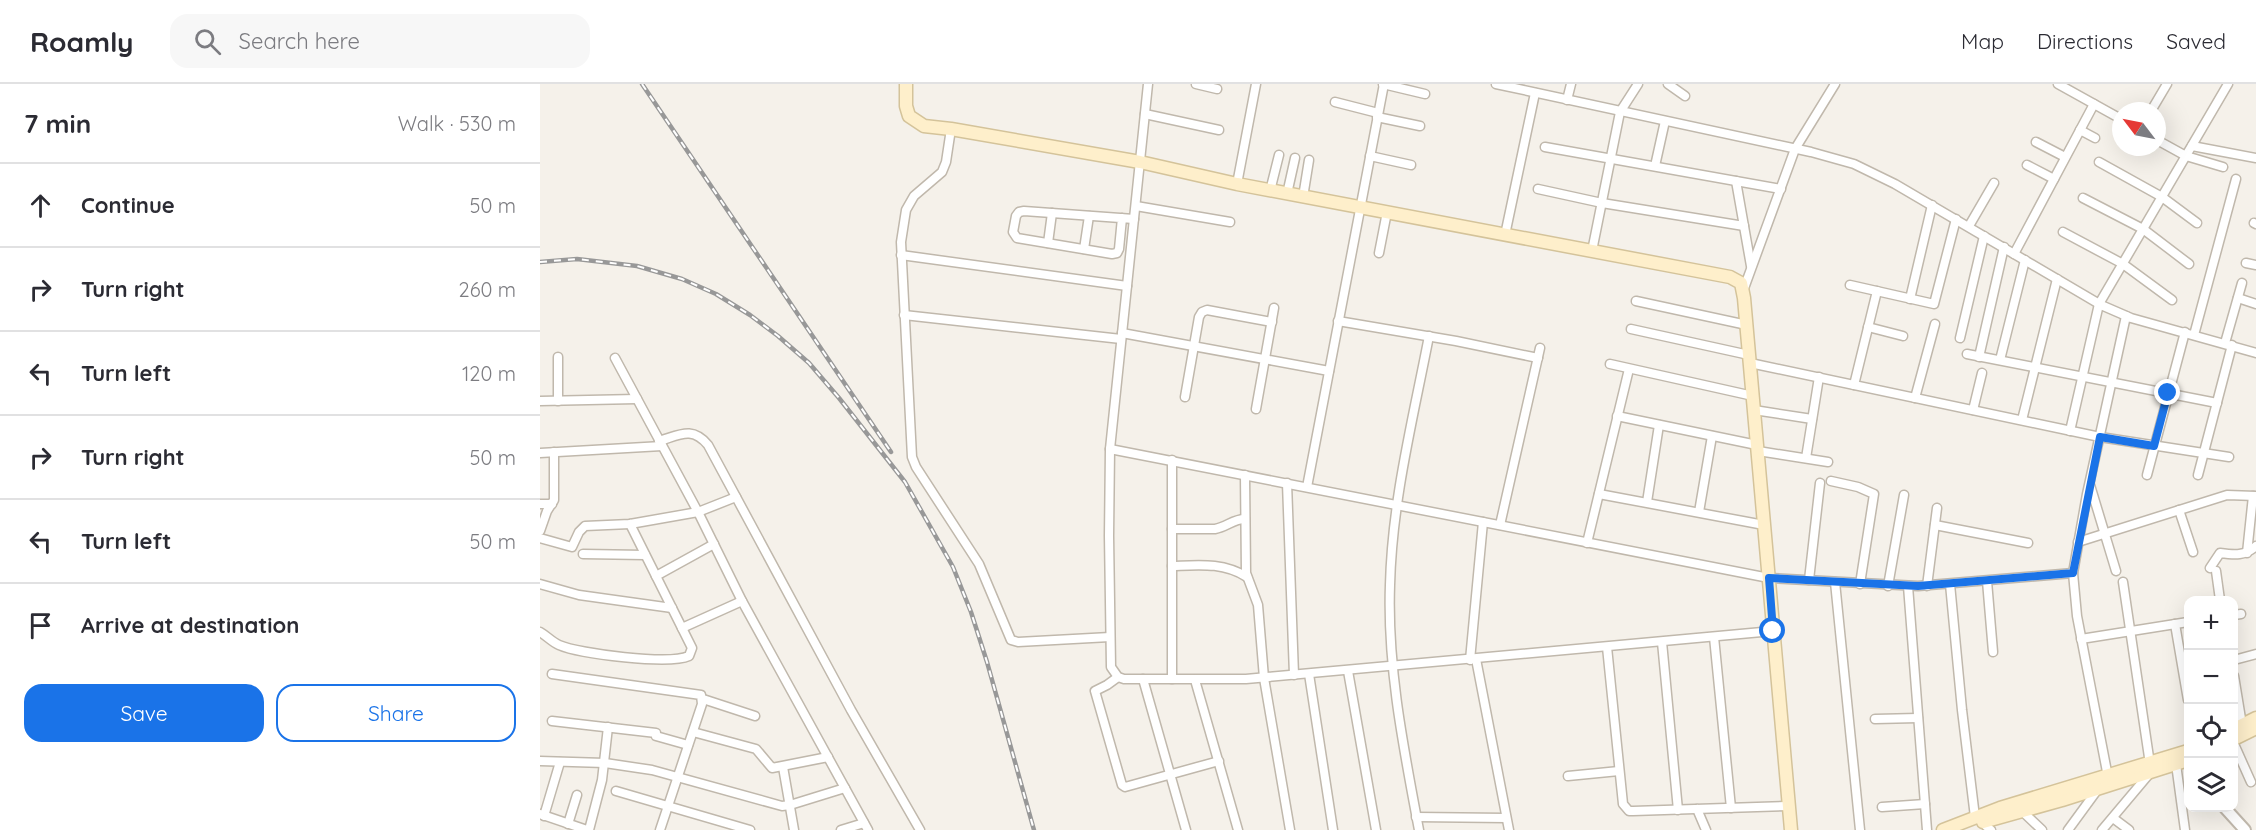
<!DOCTYPE html>
<meta charset="utf-8">
<style>
body{margin:0;font-family:Quicksand,sans-serif;background:#f7f7f7;color:#2b2b33}
.controls{position:absolute;right:18px;bottom:18px;display:grid;overflow:hidden;border-radius:12px;box-shadow:0 6px 24px #0002}
.controls button{width:54px;height:54px;display:grid;place-items:center;padding:0;border:0;border-bottom:2px solid #e1e1e2;background:#fff;color:#2b2b33;font:30px sans-serif}
.compass{position:absolute;left:1572px;top:18px;width:54px;height:54px;border-radius:50%;background:#fff;box-shadow:0 6px 24px #0002;rotate:302deg}
.stop{position:absolute;width:18px;height:18px;margin:-14px;border:4px solid #1a73e8;border-radius:50%;background:#fff}
.stop.end{background:#1a73e8;border-color:#fff;box-shadow:0 2px 6px #0008}
.list{margin:0;padding:0;list-style:none}
h2{display:flex;justify-content:space-between;align-items:center;height:78px;margin:0;padding:0 24px;font-size:26px}
h2 small{font-size:20px;font-weight:400;color:#7c7c81}
.list li{display:grid;grid-template-columns:39px 1fr auto;gap:18px;align-items:center;box-sizing:border-box;height:84px;padding:0 24px;border-top:2px solid #e1e1e2}
.list b{display:block;font-size:22px;white-space:nowrap}
.list em{font-size:20px;font-style:normal;color:#7c7c81}
.actions{display:flex;gap:12px;padding:18px 24px}
.actions a{flex:1;padding:14px 0;border:2px solid #1a73e8;border-radius:18px;text-align:center;font-size:21px;color:#1a73e8}
.actions .main{background:#1a73e8;color:#fff}
.icon{flex:none;width:33px;height:33px;fill:none;stroke:currentColor;stroke-width:2;stroke-linecap:round;stroke-linejoin:round}
.map{position:relative;flex:none;width:1716px;height:746px;overflow:hidden}
header{display:flex;align-items:center;gap:36px;box-sizing:border-box;height:84px;padding:0 30px;background:#fff;border-bottom:2px solid #e1e1e2}
header strong{font-size:28px}
nav{display:flex;gap:33px;margin-inline-start:auto;font-size:21px}
.search{width:420px;height:54px;background:#f7f7f7;display:flex;align-items:center;gap:15px;box-sizing:border-box;padding:0 21px;border-radius:18px;color:#7c7c81;font-size:22px}
main{display:flex}
aside{flex:1;background:#fff}
.map>svg:first-child{display:block}
</style>
<header>
<strong>Roamly</strong>
<div class="search"><svg class="icon" aria-label="search" viewBox="0 0 24 24"><circle cx="10" cy="10" r="6"/><path d="M15 15l6 6"/></svg>Search here</div>
<nav><a>Map</a><a>Directions</a><a>Saved</a></nav>
</header>
<main>
<aside>
<h2>7 min<small>Walk · 530 m</small></h2>
<ul class="list">
<li><svg class="icon" aria-label="ahead" viewBox="0 0 24 24"><path d="M12 20V5M6 11l6-6 6 6"/></svg><div><b>Continue</b></div><em>50 m</em></li>
<li><svg class="icon" aria-label="right" viewBox="0 0 24 24"><path d="M7 20v-9h11M14 6l5 5-5 5"/></svg><div><b>Turn right</b></div><em>260 m</em></li>
<li><svg class="icon" aria-label="left" viewBox="0 0 24 24"><path d="M17 20v-9H6M10 6l-5 5 5 5"/></svg><div><b>Turn left</b></div><em>120 m</em></li>
<li><svg class="icon" aria-label="right" viewBox="0 0 24 24"><path d="M7 20v-9h11M14 6l5 5-5 5"/></svg><div><b>Turn right</b></div><em>50 m</em></li>
<li><svg class="icon" aria-label="left" viewBox="0 0 24 24"><path d="M17 20v-9H6M10 6l-5 5 5 5"/></svg><div><b>Turn left</b></div><em>50 m</em></li>
<li><svg class="icon" aria-label="arrive" viewBox="0 0 24 24"><path d="M6 21V4h12l-3 4 3 4H6"/></svg><div><b>Arrive at destination</b></div></li>
</ul>
<div class="actions"><a class="main">Save</a><a>Share</a></div>
</aside>
<div class="map">
<svg width="1716" height="746" viewBox="0 0 1716 746">
<rect width="100%" height="100%" fill="#f5f1ea"/>
<g fill="none" stroke-linecap="round" stroke-linejoin="round">
<g stroke="#c0b8ac" stroke-width="11">
<g id="minor">
<path d="M608,0l-38,365 -1,87 2,131 7,10 6,2h122l527,-48"/>
<path d="M656,0l21,5"/>
<path d="M843,0l42,10"/>
<path d="M956,0l315,68 43,12 41,20 206,121 30,13 125,35"/>
<path d="M1128,0l17,12"/>
<path d="M1518,0l63,35"/>
<path d="M1027,16l4,-16"/>
<path d="M795,18l43,11"/>
<path d="M1611,27l16,-27"/>
<path d="M605,30l74,16"/>
<path d="M837,33l43,9"/>
<path d="M411,45l-5,33 -4,10 -28,24 -8,14 -5,32 11,215 4,10 63,97 32,76 7,2 92,-5"/>
<path d="M1540,46l15,8"/>
<path d="M1617,56l29,16 37,11"/>
<path d="M1496,58l29,15"/>
<path d="M1652,62l64,12"/>
<path d="M1005,63l236,42"/>
<path d="M830,72l41,9"/>
<path d="M1559,78l63,35 35,26"/>
<path d="M1487,81l27,14"/>
<path d="M1115,82l10,-45"/>
<path d="M1196,97l15,85"/>
<path d="M697,100l19,-100"/>
<path d="M998,105l64,14 142,23"/>
<path d="M730,107l9,-36"/>
<path d="M747,110l8,-36"/>
<path d="M763,113l6,-37"/>
<path d="M1543,114l60,31 46,35"/>
<path d="M596,122l94,16"/>
<path d="M582,134l-3,31 -2,4 -5,1 -95,-16 -4,-6 3,-16 3,-4 5,-1 110,8"/>
<path d="M1714,139l2,1"/>
<path d="M1429,142l25,-43"/>
<path d="M1523,148l60,32 49,36"/>
<path d="M965,151l30,-142"/>
<path d="M508,159l4,-30"/>
<path d="M544,165l5,-33"/>
<path d="M1052,167l28,-139 18,-28"/>
<path d="M839,169l8,-41"/>
<path d="M1474,170l80,-150"/>
<path d="M361,171l226,31"/>
<path d="M1706,179l10,2"/>
<path d="M1310,201l84,19 22,-85"/>
<path d="M1203,207l52,-142 40,-65"/>
<path d="M1698,214l18,6"/>
<path d="M1370,215l22,-94"/>
<path d="M1096,217l111,24"/>
<path d="M364,231l217,24"/>
<path d="M798,237l118,20 82,17"/>
<path d="M1328,243l35,9"/>
<path d="M1091,245l118,26"/>
<path d="M582,249l207,38"/>
<path d="M1654,251l42,-156"/>
<path d="M1420,254l24,-102"/>
<path d="M1685,259l17,-60"/>
<path d="M1427,270l250,49"/>
<path d="M18,273v44"/>
<path d="M1439,273l25,-110"/>
<path d="M75,274l83,154 44,89 126,229"/>
<path d="M1460,276l25,-100"/>
<path d="M1210,279l350,74 129,20"/>
<path d="M1070,280l143,32"/>
<path d="M1314,301l23,-94"/>
<path d="M645,313l14,-80 3,-5 5,-2 65,12"/>
<path d="M1375,314l20,-74"/>
<path d="M0,317l97,-2"/>
<path d="M716,325l18,-101"/>
<path d="M1214,326l58,9"/>
<path d="M1433,326l9,-37"/>
<path d="M1077,332l140,29"/>
<path d="M1482,336l35,-141"/>
<path d="M1530,347l29,-127 129,-220"/>
<path d="M119,357c21,-6 33,-15 49,4l143,265 69,120"/>
<path d="M570,365l659,129 149,8 155,-13"/>
<path d="M1218,367l70,11"/>
<path d="M0,369l122,-7"/>
<path d="M1266,374l13,-81"/>
<path d="M632,376v219"/>
<path d="M705,391l1,98 12,32 6,73 26,152"/>
<path d="M1607,391l38,-143"/>
<path d="M1658,391l34,-130"/>
<path d="M1291,397l27,6 16,7 -14,90"/>
<path d="M747,399l7,192"/>
<path d="M1550,401l26,86"/>
<path d="M767,403l77,-403"/>
<path d="M1059,410l165,31"/>
<path d="M1107,418l12,-77"/>
<path d="M0,420h12"/>
<path d="M1639,426l14,42"/>
<path d="M1159,428l13,-76"/>
<path d="M960,441l40,-177"/>
<path d="M1395,441l93,18"/>
<path d="M632,445h43c12,-2 18,-10 30,-10"/>
<path d="M0,447l7,-20 7,-11v-48"/>
<path d="M0,454l32,9 7,-15 6,-6 45,-2 68,-12 38,-15"/>
<path d="M1538,458l149,-47 29,1"/>
<path d="M1047,459l42,-174"/>
<path d="M1707,469l6,-57"/>
<path d="M43,470l62,1"/>
<path d="M632,482c27,-1 51,-4 75,11"/>
<path d="M1670,484l10,-15c15,2 25,3 36,-7"/>
<path d="M1676,487l4,29"/>
<path d="M116,492l58,-32"/>
<path d="M1269,496l11,-97"/>
<path d="M1447,497l6,71"/>
<path d="M1295,498l25,248"/>
<path d="M1583,498l27,182"/>
<path d="M0,500l39,11 93,13"/>
<path d="M1410,500l12,126 13,107"/>
<path d="M1348,502l16,-91"/>
<path d="M1368,502l19,244"/>
<path d="M1387,502l10,-78"/>
<path d="M1694,531l7,-1"/>
<path d="M1635,540l13,76"/>
<path d="M142,544l60,-27"/>
<path d="M0,548c7,4 12,10 19,13 21,9 110,20 130,11l3,-8 -62,-124"/>
<path d="M1174,553l17,171"/>
<path d="M1541,555l107,-17"/>
<path d="M1122,558l16,168"/>
<path d="M1067,563l16,157 6,7h4l155,-5"/>
<path d="M936,575l33,171"/>
<path d="M930,576l13,-138"/>
<path d="M1694,576l22,-6"/>
<path d="M808,587l28,159"/>
<path d="M12,590l149,21 1,9 -42,126"/>
<path d="M769,590l24,156"/>
<path d="M1694,592l8,49"/>
<path d="M578,593l-11,8 -12,6 27,94 3,2 94,-26"/>
<path d="M603,595l43,151"/>
<path d="M655,596l43,150"/>
<path d="M163,615l52,17"/>
<path d="M1335,635l43,-1"/>
<path d="M12,637l104,12"/>
<path d="M153,648l63,17 16,19 56,-11"/>
<path d="M116,652l32,9"/>
<path d="M1694,660l17,38"/>
<path d="M0,677l65,2 47,7 130,36 8,-1 55,-17"/>
<path d="M1636,680l9,66"/>
<path d="M243,683l11,63"/>
<path d="M1028,692l51,-5"/>
<path d="M1568,693l-31,-161 -4,-43 14,-79 39,-178"/>
<path d="M76,707l134,39"/>
<path d="M1342,723l43,-3"/>
<path d="M1157,725l9,21"/>
<path d="M1482,727l20,19"/>
<path d="M0,730l47,16"/>
<path d="M4,732l16,-54"/>
<path d="M876,733l90,1"/>
<path d="M1573,734l16,12"/>
<path d="M28,740l9,-29"/>
<path d="M1446,742l5,4"/>
<path d="M49,746l13,-50 6,-53"/>
<path d="M301,746l23,-7"/>
<path d="M879,746c-15,-80 -32,-163 -29,-245 2,-84 23,-166 39,-249"/>
<path d="M1528,746l30,-41"/>
<path d="M1562,746l48,-57"/>
</g>
</g>
<g stroke="#c0b8ac" stroke-width="14">
<path id="tertiary" d="M1685,724l20,22"/>
</g>
<g stroke="#d4c39a" stroke-width="15">
<g id="secondary">
<path d="M366,0v22l3,10 15,10 27,3 189,33 97,22 493,93 11,6 3,15 47,532"/>
<path d="M1694,645l22,-11"/>
<path d="M1694,655l22,-11"/>
<path d="M1443,738l79,-22 126,-40"/>
<path d="M1403,746l57,-22 188,-57"/>
</g>
</g>
<use href="#minor" stroke="#fff" stroke-width="8"/>
<use href="#tertiary" stroke="#fff" stroke-width="10"/>
<use href="#secondary" stroke="#feefcb" stroke-width="12"/>
<g stroke="#989898" stroke-width="4.5">
<g id="rail">
<path d="M102,0l249,368"/>
<path d="M0,178l37,-3 60,7 45,13 34,15 34,21 28,21 31,27 30,35 66,84 48,85 18,45 16,50 47,168"/>
</g>
</g>
<use href="#rail" stroke="#fff" stroke-width="2" stroke-dasharray="7" stroke-linecap="butt"/>
</g>
<g fill="none" stroke-linecap="round" stroke-linejoin="round">
<path stroke="#1a73e8" stroke-width="8" d="M1233,547l-4,-53 149,8 155,-13 27,-136 54,9 14,-53"/>
</g>
</svg>
<div class="controls">
<button>+</button>
<button>−</button>
<button><svg class="icon" aria-label="locate" viewBox="0 0 24 24"><circle cx="12" cy="12" r="6"/><path d="M12 2v4M12 18v4M2 12h4M18 12h4"/></svg></button>
<button><svg class="icon" aria-label="layers" viewBox="0 0 24 24"><path d="M12 4l9 5-9 5-9-5zM3 14l9 5 9-5"/></svg></button>
</div>
<svg class="compass" viewBox="-18 -18 36 36"><path d="M0-13l5 13h-10z" fill="#e53935"/><path d="M0 13l5-13h-10z" fill="#7c7c81"/></svg>
<div class="stop" style="left:1233px;top:547px"></div>
<div class="stop end" style="left:1628px;top:309px"></div>
</div>
</main>
